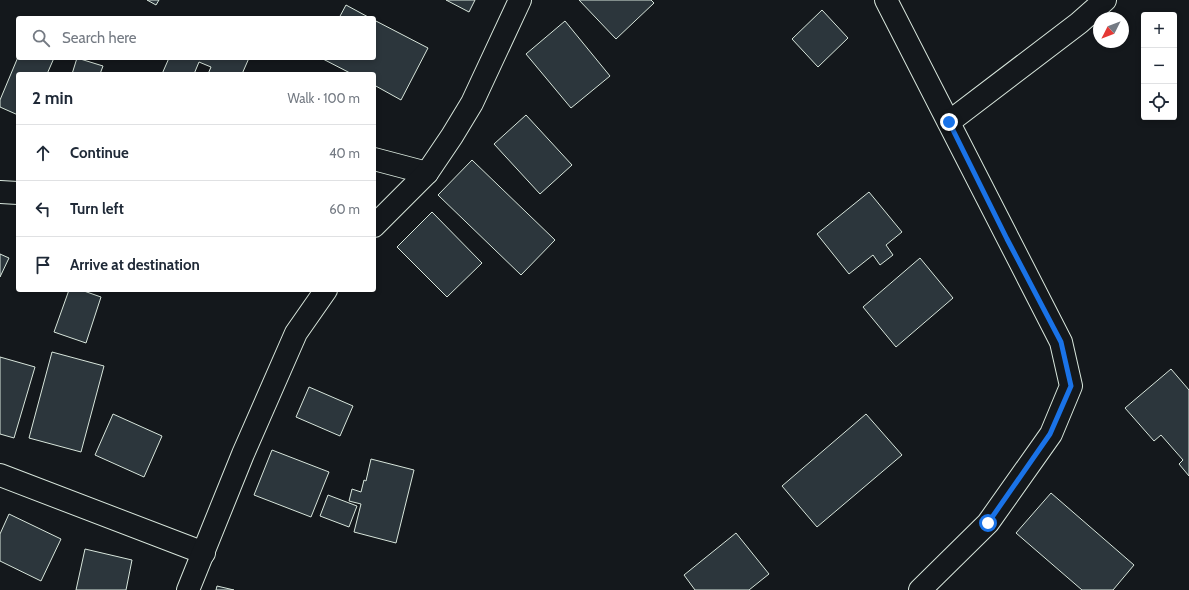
<!DOCTYPE html>
<meta charset="utf-8">
<style>
body{margin:0;font-family:Cabin,sans-serif;background:#f6f6f7;color:#1f2937}
.controls{position:absolute;right:12px;top:12px;display:grid;overflow:hidden;border-radius:4px;box-shadow:0 2px 6px #0003}
.controls button{width:36px;height:36px;display:grid;place-items:center;padding:0;border:0;border-bottom:1px solid #e0e1e3;background:#fff;color:#1f2937;font:20px sans-serif}
.compass{position:absolute;left:1093px;top:12px;width:36px;height:36px;border-radius:50%;background:#fff;box-shadow:0 2px 6px #0003;rotate:228deg}
.stop{position:absolute;width:12px;height:12px;margin:-9px;border:3px solid #1a73e8;border-radius:50%;background:#fff}
.stop.end{background:#1a73e8;border-color:#fff;box-shadow:0 1px 4px #0008}
.list{margin:0;padding:0;list-style:none}
h2{display:flex;justify-content:space-between;align-items:center;height:52px;margin:0;padding:0 16px;font-size:17px}
h2 small{font-size:13px;font-weight:400;color:#747a83}
.list li{display:grid;grid-template-columns:26px 1fr auto;gap:12px;align-items:center;box-sizing:border-box;height:56px;padding:0 16px;border-top:1px solid #e0e1e3}
.list b{display:block;font-size:15px;white-space:nowrap}
.list em{font-size:13px;font-style:normal;color:#747a83}
.icon{flex:none;width:22px;height:22px;fill:none;stroke:currentColor;stroke-width:2;stroke-linecap:round;stroke-linejoin:round}
.map{position:relative;flex:none;width:1189px;height:590px;overflow:hidden}
.search{position:absolute;background:#fff;box-shadow:0 2px 6px #0003;left:16px;top:16px;width:360px;height:44px;display:flex;align-items:center;gap:10px;box-sizing:border-box;padding:0 14px;border-radius:4px;color:#747a83;font-size:15px}
.panel{position:absolute;background:#fff;box-shadow:0 2px 6px #0003;left:16px;top:72px;width:360px;height:220px;border-radius:4px}
.map>svg:first-child{display:block}
</style>
<div class="map">
<svg width="1189" height="590" viewBox="0 0 1189 590">
<rect width="100%" height="100%" fill="#14181c"/>
<g fill="#2c363c" stroke="#d8e6dc">
<path d="M147,0h12l-3,5z"/>
<path d="M446,0h29l-6,12z"/>
<path d="M579,0h72l3,3 -38,36z"/>
<path d="M346,5l24,13h-31z"/>
<path d="M822,10l26,28 -30,29 -26,-28z"/>
<path d="M374,20l54,28 -27,52 -27,-15v-11h-22l-31,-16h53z"/>
<path d="M565,21l45,55 -39,32 -45,-54z"/>
<path d="M18,57l36,1 -7,16h-29v41l-18,-8v-7z"/>
<path d="M77,58l26,8 -3,8h-28z"/>
<path d="M169,58h80l-7,16h-34l3,-7 -12,-5 -5,12h-32z"/>
<path d="M526,115l46,50 -32,29 -46,-50z"/>
<path d="M472,160l83,80 -34,35 -83,-80z"/>
<path d="M869,192l33,40 -16,13 7,10 -13,10 -7,-10 -24,19 -32,-40z"/>
<path d="M432,212l50,51 -35,34 -50,-50z"/>
<path d="M0,254l9,4 -9,19z"/>
<path d="M920,258l33,40 -57,49 -33,-40z"/>
<path d="M69,290h12l20,7 -15,46 -32,-11z"/>
<path d="M52,352l52,14 -23,86 -52,-14z"/>
<path d="M0,357l35,10 -21,71 -14,-4z"/>
<path d="M1171,369l18,21v86l-10,-12 4,-4 -22,-25 -7,6 -29,-33z"/>
<path d="M309,387l44,19 -13,30 -44,-19z"/>
<path d="M113,414l49,22 -18,41 -49,-22z"/>
<path d="M866,414l36,41 -85,72 -35,-41z"/>
<path d="M272,450l57,22 -18,45 -57,-22z"/>
<path d="M371,459l43,11 -18,73 -42,-11 7,-28 -12,-3 3,-12 9,3 3,-12 2,1z"/>
<path d="M1051,493l83,72 -21,25h-31l-66,-57z"/>
<path d="M328,495l29,11 -8,21 -29,-11z"/>
<path d="M9,514l52,25 -20,42 -41,-20v-27z"/>
<path d="M736,533l33,41 -20,16h-54l-11,-15z"/>
<path d="M85,549l47,11 -6,30h-50z"/>
<path d="M217,586l17,4h-18z"/>
</g>
<g fill="none" stroke-linecap="round" stroke-linejoin="round">
<g stroke="#d8e6dc" stroke-width="24">
<g id="minor">
<path d="M886,0l175,342 10,44 -20,48 -63,89 -68,67"/>
<path d="M949,122l130,-99 26,-23"/>
<path d="M374,159l53,14"/>
<path d="M0,192l18,1"/>
<path d="M374,226l53,-53 25,-37 20,-33 48,-103"/>
<path d="M0,475l204,78"/>
<path d="M188,590l55,-136 53,-121 30,-43"/>
</g>
</g>
<use href="#minor" stroke="#14181c" stroke-width="22"/>
</g>
<g fill="none" stroke-linecap="round" stroke-linejoin="round">
<path stroke="#1a73e8" stroke-width="5" d="M949,122l58,117 54,103 10,44 -21,48 -62,89"/>
</g>
</svg>
<div class="controls">
<button>+</button>
<button>−</button>
<button><svg class="icon" aria-label="locate" viewBox="0 0 24 24"><circle cx="12" cy="12" r="6"/><path d="M12 2v4M12 18v4M2 12h4M18 12h4"/></svg></button>
</div>
<svg class="compass" viewBox="-18 -18 36 36"><path d="M0-13l5 13h-10z" fill="#e53935"/><path d="M0 13l5-13h-10z" fill="#747a83"/></svg>
<div class="stop" style="left:988px;top:523px"></div>
<div class="stop end" style="left:949px;top:122px"></div>
<div class="search"><svg class="icon" aria-label="search" viewBox="0 0 24 24"><circle cx="10" cy="10" r="6"/><path d="M15 15l6 6"/></svg>Search here</div>
<section class="panel">
<h2>2 min<small>Walk · 100 m</small></h2>
<ul class="list">
<li><svg class="icon" aria-label="ahead" viewBox="0 0 24 24"><path d="M12 20V5M6 11l6-6 6 6"/></svg><div><b>Continue</b></div><em>40 m</em></li>
<li><svg class="icon" aria-label="left" viewBox="0 0 24 24"><path d="M17 20v-9H6M10 6l-5 5 5 5"/></svg><div><b>Turn left</b></div><em>60 m</em></li>
<li><svg class="icon" aria-label="arrive" viewBox="0 0 24 24"><path d="M6 21V4h12l-3 4 3 4H6"/></svg><div><b>Arrive at destination</b></div></li>
</ul>
</section>
</div>
